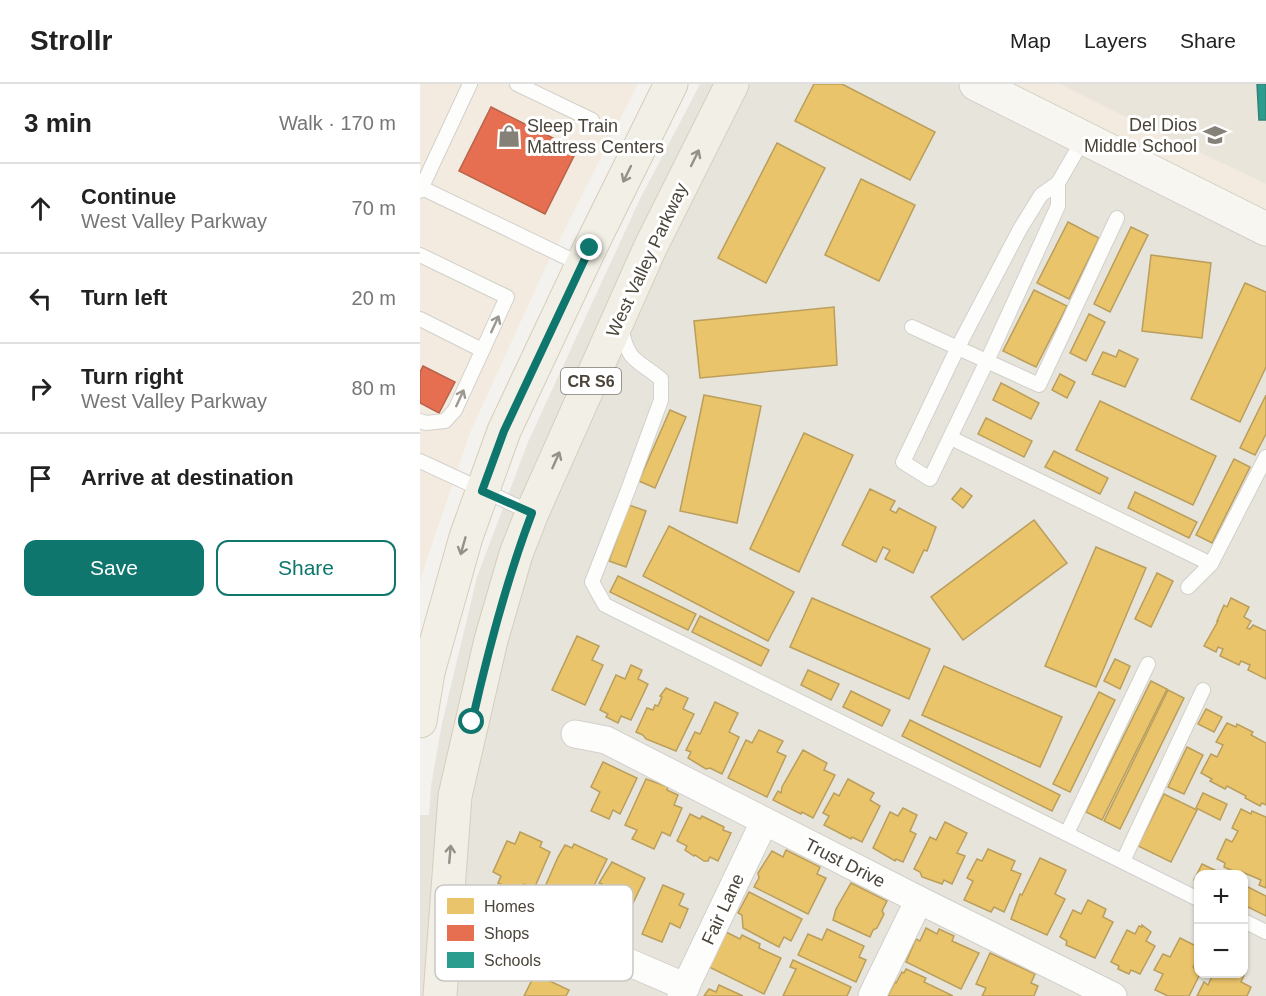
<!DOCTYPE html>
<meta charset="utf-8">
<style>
body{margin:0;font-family:Arial,sans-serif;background:#f6f6f6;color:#222}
.controls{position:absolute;right:18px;bottom:18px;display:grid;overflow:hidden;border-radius:12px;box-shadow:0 2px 4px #0004}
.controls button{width:54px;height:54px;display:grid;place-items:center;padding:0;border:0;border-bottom:2px solid #e0e0e0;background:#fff;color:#222;font:30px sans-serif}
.stop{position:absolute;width:18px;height:18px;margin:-14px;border:4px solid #0f766e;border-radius:50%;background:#fff}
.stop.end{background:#0f766e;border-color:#fff;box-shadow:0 2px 6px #0008}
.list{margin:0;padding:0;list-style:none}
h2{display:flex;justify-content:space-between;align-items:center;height:78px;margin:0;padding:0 24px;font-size:26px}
h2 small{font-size:20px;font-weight:400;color:#767676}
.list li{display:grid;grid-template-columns:39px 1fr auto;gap:18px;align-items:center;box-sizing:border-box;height:90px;padding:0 24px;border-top:2px solid #e0e0e0}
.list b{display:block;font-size:22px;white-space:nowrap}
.list p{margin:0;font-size:20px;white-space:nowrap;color:#767676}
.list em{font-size:20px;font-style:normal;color:#767676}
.actions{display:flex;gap:12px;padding:18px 24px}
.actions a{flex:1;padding:14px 0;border:2px solid #0f766e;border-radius:12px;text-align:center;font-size:21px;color:#0f766e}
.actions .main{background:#0f766e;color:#fff}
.icon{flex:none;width:33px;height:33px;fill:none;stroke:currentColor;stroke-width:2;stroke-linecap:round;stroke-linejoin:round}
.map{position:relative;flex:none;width:846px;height:912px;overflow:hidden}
header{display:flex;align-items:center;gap:36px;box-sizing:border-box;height:84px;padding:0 30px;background:#fff;border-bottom:2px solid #e0e0e0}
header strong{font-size:28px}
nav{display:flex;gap:33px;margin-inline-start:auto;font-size:21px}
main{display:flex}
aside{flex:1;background:#fff}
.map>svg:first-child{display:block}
</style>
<header>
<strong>Strollr</strong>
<nav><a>Map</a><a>Layers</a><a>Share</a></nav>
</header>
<main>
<aside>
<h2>3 min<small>Walk · 170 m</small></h2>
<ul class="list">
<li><svg class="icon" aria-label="ahead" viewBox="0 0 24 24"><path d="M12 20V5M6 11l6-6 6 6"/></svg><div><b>Continue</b><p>West Valley Parkway</p></div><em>70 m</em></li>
<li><svg class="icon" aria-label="left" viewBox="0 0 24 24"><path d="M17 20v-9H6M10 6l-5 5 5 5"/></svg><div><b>Turn left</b></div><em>20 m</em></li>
<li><svg class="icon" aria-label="right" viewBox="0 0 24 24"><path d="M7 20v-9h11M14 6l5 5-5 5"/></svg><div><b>Turn right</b><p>West Valley Parkway</p></div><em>80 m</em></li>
<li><svg class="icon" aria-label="arrive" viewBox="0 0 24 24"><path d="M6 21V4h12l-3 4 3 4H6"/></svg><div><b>Arrive at destination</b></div></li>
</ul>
<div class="actions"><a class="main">Save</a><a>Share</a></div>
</aside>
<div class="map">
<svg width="846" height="912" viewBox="0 0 846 912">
<rect width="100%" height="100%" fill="#f4f2ee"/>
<path fill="#e7e4dc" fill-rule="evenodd" d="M280,0h276l290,145v767h-846v-181h9l2,-29 11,-63 35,-146 51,-135 112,-243zM778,790h46v100h-46z"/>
<g fill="#f3ebdf">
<path d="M0,0h218l-96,191 -72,158 -50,147z"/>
<path d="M556,0h290v145z"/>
</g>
<path fill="#eae5da" d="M640,0h206v100l-132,-63z"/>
<g fill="#e9c46a" stroke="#ba9e5b" stroke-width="1.5">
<path d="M394,0h28l93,48 -25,48 -115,-59z"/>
<path d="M357,59l48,25 -59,115 -48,-25z"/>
<path d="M441,95l54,26 -36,76 -54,-26z"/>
<path d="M648,138l31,16 -30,61 -32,-16z"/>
<path d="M711,143l17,8 -38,77 -16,-8z"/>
<path d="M731,171l60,8 -9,75 -60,-7z"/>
<path d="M825,199l21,9v75l-26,55 -49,-23z"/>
<path d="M614,206l33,16 -31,61 -33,-16z"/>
<path d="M414,223l3,58 -137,13 -6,-57z"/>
<path d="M669,230l16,8 -19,39 -16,-8z"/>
<path d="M699,266l19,9 -13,28 -33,-13 11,-22 13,5z"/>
<path d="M640,290l15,8 -8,16 -15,-8z"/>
<path d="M581,299l38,20 -8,16 -38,-19z"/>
<path d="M284,311l57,11 -24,117 -57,-12z"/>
<path d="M846,311v39l-11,21 -15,-7z"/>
<path d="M680,317l116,55 -23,49 -117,-55z"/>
<path d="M250,326l16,7 -31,71 -16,-7z"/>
<path d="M566,334l46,23 -8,16 -46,-23z"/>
<path d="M384,349l49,22 -54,117 -49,-23z"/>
<path d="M634,367l54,27 -8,16 -55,-27z"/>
<path d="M814,375l16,8 -38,76 -16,-8z"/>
<path d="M541,404l11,8 -9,12 -11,-9z"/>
<path d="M450,405l25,12 -5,9 6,3 3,-5 37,19 -9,24 -3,-1 -11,23 -28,-14 5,-9 -7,-3 -7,15 -34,-17z"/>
<path d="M715,408l62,30 -8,16 -61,-30z"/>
<path d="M209,421l17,6 -20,56 -17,-6z"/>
<path d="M614,436l33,43 -104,77 -32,-43z"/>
<path d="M249,442l125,66 -26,49 -125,-65z"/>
<path d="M676,463l50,21 -50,119 -51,-21z"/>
<path d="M737,489l16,8 -22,46 -16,-8z"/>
<path d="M198,492l78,38 -8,16 -78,-38z"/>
<path d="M392,514l118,51 -21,50 -119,-52z"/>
<path d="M811,514l18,9 -5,10 7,4 -4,7 3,1 3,-4 13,6v48l-18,-9 2,-5 -9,-4 -2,4 -19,-9 3,-7 -5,-2 -2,5 -12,-6 14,-25h-1l7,-16 3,2z"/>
<path d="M280,532l69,34 -8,16 -69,-34z"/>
<path d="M157,552l22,10 -7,14 11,5 -18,40 -33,-15z"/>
<path d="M695,575l15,7 -10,23 -16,-8z"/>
<path d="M211,581l11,5 -4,9 10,5 -17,36 -10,-4 -3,7 -12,-6 2,-3 -8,-4 16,-35 9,4z"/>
<path d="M524,582l118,51 -22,50 -118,-52z"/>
<path d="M388,586l31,14 -8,16 -30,-15z"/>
<path d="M731,597l16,8 -65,131 -16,-8z"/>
<path d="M246,604l22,10 -5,11 11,5 -18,37 -30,-12 -3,-4 -7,-3 11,-24 6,2 2,-5 3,1 4,-9 -2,-1z"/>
<path d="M748,606l16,8 -64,131 -16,-8z"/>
<path d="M431,607l39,19 -8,16 -39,-19z"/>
<path d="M679,608l16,8 -45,92 -17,-8z"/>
<path d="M295,618l23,11 -9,19 10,5 -17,37 -12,-6 -4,1 -18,-11 3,-6 -5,-2 9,-18 5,2z"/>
<path d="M786,625l16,8 -8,15 -16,-8z"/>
<path d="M490,636l150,75 -8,16 -150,-75z"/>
<path d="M807,639l9,4 1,-3 16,8 -2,3 15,8v62l-4,-2 -2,3 -15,-8 1,-2 -19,-10 -2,3 -15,-8 2,-2 -11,-6 10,-19 6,3 6,-12 -7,-3z"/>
<path d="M339,646l24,11 -6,11 9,4 -19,41 -39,-19 18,-38 6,3z"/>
<path d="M767,663l16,8 -19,39 -16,-7z"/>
<path d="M383,666l24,13 -3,7 11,5 -22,43 -11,-6 -1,2 -28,-14 5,-9 3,2 1,-6z"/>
<path d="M183,678l34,16 -17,36 -7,-4 -4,9 -18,-8 9,-19 -9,-5z"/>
<path d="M226,695l22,8 -1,3 11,5 -4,10 8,3 -12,28 -8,-4 -8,17 -22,-10 5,-9 -12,-5z"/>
<path d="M428,695l26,14 -4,7 10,6 -18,36 -10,-5 -1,2 -27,-14 5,-9 -6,-3 11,-20 5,3z"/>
<path d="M783,709l24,11 -7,16 -24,-12z"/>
<path d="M744,710l33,16 -26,52 -33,-16z"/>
<path d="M483,724l14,7 -7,16 6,3 -13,28 -7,-3 -1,2 -22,-13 17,-36 8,4z"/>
<path d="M821,725l10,5 1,-3 14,6v71l-7,-3 2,-5 -19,-8 -2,2 -16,-7 1,-4 -8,-4 9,-20 6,3 6,-11 -6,-3z"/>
<path d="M270,730l10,5 2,-3 22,11 -1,3 8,3 -13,28 -8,-4 -2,4h-4l-9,-6 -1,1 -9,-6 2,-4 -10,-5z"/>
<path d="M525,738l22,11 -10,20 8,3 -13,28 -8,-4 -2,4 -20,-7 -2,-5 -6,-3 16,-32 6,3z"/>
<path d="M100,748l22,10 -2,5 10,5 -16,37 -10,-5 -4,9 -22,-10 3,-7 -8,-4 14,-31 8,3z"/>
<path d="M154,760l33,15 -24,49 -39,-19 14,-32 7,-12 7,3z"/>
<path d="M568,765l27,12 -4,9 10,4 -17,38 -10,-5 -3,5 -27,-12 9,-19 -6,-3 10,-19 5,2z"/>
<path d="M366,766l34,17 -3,7 9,4 -18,36 -54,-27 5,-9 -1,-5 14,-22 11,6z"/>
<path d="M620,774l26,12 -11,24 10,5 -18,36 -36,-16 9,-25 2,1z"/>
<path d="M192,778l33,16 -22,46 -33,-14 12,-26 -3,-1z"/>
<path d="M782,780l21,10h-25v9l-4,-3z"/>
<path d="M431,799l36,18 -5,10 2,3 -7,14 -4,2 -3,7 -37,-17 3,-11z"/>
<path d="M243,801l21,9 -5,11 9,4 -8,19 -10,-5 -8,19 -20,-8z"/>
<path d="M824,801l22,11v20l-22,-11z"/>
<path d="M329,808l53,27 -11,22 -7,-4 -5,10 -36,-19 -1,-13 -4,-2z"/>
<path d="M668,816l18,9 -3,8 10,5 -18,36 -29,-13 1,-4 -7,-4 13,-27 8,4z"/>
<path d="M722,841l9,7 -5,9 9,5 -15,28 -9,-4 -2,4 -11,-5 1,-3 -8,-4 16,-32 8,4 4,-8 3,1z"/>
<path d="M506,844l11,6 2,-5 15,7 -2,5 27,12 -18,36 -55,-27 10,-23 4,2z"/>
<path d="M407,845l37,17 -5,11 7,3 -10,22 -58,-27 10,-21 14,6z"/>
<path d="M304,847l16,8 2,-4 18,9 -1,4 22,10 -17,36 -55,-27z"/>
<path d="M760,854l18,9v10l-5,10 7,7 -11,22h-21l-13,-6 8,-16 -9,-4 9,-16 7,3z"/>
<path d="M570,869l45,21 -4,9 7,3 -4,10h-52l4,-8 -10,-4z"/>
<path d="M373,876l58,27 -4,9h-64l13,-27 -6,-2z"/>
<path d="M486,885l20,9 -2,4 29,14h-65l7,-14 1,1 6,-11 2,1z"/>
<path d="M115,890l34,16 -3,6h-42z"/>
<path d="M793,890h27l4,1 -3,7 10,5 -4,9h-50l7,-14 4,3z"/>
<path d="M299,901l24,11h-39l5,-7 7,3z"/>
</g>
<g fill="#e76f51" stroke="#b8624a" stroke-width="1.5">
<path d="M71,23l86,43 -32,64 -86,-43z"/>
<path d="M3,282l32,16 -16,31 -19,-10v-31z"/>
</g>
<path fill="#2a9d8f" stroke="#348275" stroke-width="1.5" d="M837,0h9v36h-7z"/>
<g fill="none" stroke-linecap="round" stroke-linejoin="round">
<g stroke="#d2d0cb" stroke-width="16">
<g id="lane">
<path d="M97,0l75,36"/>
<path d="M638,99v23l-71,155 -57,118 -27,-17 55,-115 62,-118 21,-34z"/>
<path d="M638,99l26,-45"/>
<path d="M0,103l162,78"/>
<path d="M0,107l50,-107"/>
<path d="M0,171l87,42 -52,113 -10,11 -19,2 -6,-2"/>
<path d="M0,235l62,31"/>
<path d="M492,243l127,58 78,-167"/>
<path d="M201,244c8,35 14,30 40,51v21l-33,90 -36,92 13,23 593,294"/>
<path d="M531,354l260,126"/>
<path d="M0,377l112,52"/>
<path d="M768,503l23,-23 55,-107"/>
<path d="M647,749l81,-169"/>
<path d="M703,777l80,-171"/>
<path d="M824,837l22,11"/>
</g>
</g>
<g stroke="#d2d0cb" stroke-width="29">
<g id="street">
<path d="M155,650l31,6 313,160 194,96"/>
<path d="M24,837l96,10 39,10 107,46"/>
<path d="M261,912l83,-174"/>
<path d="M452,912l47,-96"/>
</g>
</g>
<g stroke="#d3cfc5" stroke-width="35">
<path id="secondary" d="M556,0l290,145"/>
</g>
<g stroke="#d6cebb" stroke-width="35">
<g id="primary">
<path d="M0,637l8,-49 38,-135 38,-106 86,-183 81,-164"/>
<path d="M20,912l15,-200 36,-156 25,-86 16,-41 118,-265 82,-164"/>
</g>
</g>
<use href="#lane" stroke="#fdfdfc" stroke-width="14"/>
<use href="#street" stroke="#fdfdfc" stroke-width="27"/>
<use href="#secondary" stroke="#f7f6f1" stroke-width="33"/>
<use href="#primary" stroke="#f2efe6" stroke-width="33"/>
</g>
<defs><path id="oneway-shaft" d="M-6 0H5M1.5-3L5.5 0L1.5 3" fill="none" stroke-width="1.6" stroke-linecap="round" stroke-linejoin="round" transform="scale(1.5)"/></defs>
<g stroke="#969187">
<use href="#oneway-shaft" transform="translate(275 74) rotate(-64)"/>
<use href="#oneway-shaft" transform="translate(207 90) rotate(116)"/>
<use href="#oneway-shaft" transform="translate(136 376) rotate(-66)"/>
<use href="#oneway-shaft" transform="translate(43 462) rotate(106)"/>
<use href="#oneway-shaft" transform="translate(30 770) rotate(-85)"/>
</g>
<g stroke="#9b9791">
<use href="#oneway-shaft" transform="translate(75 240) rotate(-65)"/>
<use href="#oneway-shaft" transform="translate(40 314) rotate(-65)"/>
</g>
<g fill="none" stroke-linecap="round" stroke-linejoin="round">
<path stroke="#0f766e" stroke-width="8" d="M52,638c16,-71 34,-141 60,-209l-50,-22 22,-60 86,-183"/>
</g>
<defs>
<g id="school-bare" transform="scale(1.8)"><path d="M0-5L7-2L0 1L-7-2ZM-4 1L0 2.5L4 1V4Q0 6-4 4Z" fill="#868178" stroke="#fff" stroke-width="2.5" paint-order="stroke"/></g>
<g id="shop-bare" transform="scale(1.8)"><path d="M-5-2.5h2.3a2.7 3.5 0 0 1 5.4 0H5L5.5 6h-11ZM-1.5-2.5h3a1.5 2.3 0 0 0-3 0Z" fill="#868178" stroke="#fff" stroke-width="2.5" paint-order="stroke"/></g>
</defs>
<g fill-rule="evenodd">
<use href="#school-bare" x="795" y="51"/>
<use href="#shop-bare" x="89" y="52"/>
</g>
<g text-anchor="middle" stroke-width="6" stroke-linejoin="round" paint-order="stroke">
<rect fill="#fff" stroke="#817c74" stroke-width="1.5" x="141" y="284" width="60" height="26" rx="4.5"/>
<g font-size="16" font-weight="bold" fill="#4b4439">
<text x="171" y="303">CR S6</text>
</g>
<g font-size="18" fill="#4b4439" stroke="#fff" text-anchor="end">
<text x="777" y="47">Del Dios<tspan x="777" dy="21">Middle School</tspan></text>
<text x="107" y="48" text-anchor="start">Sleep Train<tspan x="107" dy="21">Mattress Centers</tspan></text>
</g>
<g font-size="18" fill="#4b4439" stroke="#fff">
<text transform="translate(227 176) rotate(-65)" y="6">West Valley Parkway</text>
<text transform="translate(425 779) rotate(27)" y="6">Trust Drive</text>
<text transform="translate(303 825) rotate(-65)" y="6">Fair Lane</text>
</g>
</g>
<rect x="15" y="801" width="198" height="96" rx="9" fill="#fff" stroke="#c9c7c4" stroke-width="1.5"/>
<rect x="27" y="814" width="27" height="16" fill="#e9c46a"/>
<rect x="27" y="841" width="27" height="16" fill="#e76f51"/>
<rect x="27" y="868" width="27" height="16" fill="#2a9d8f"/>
<g font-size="16" fill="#4b4439">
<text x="64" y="828">Homes</text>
<text x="64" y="855">Shops</text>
<text x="64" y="882">Schools</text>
</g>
</svg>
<div class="controls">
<button>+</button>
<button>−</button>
</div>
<div class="stop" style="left:52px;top:638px"></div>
<div class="stop end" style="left:170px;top:164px"></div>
</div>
</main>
